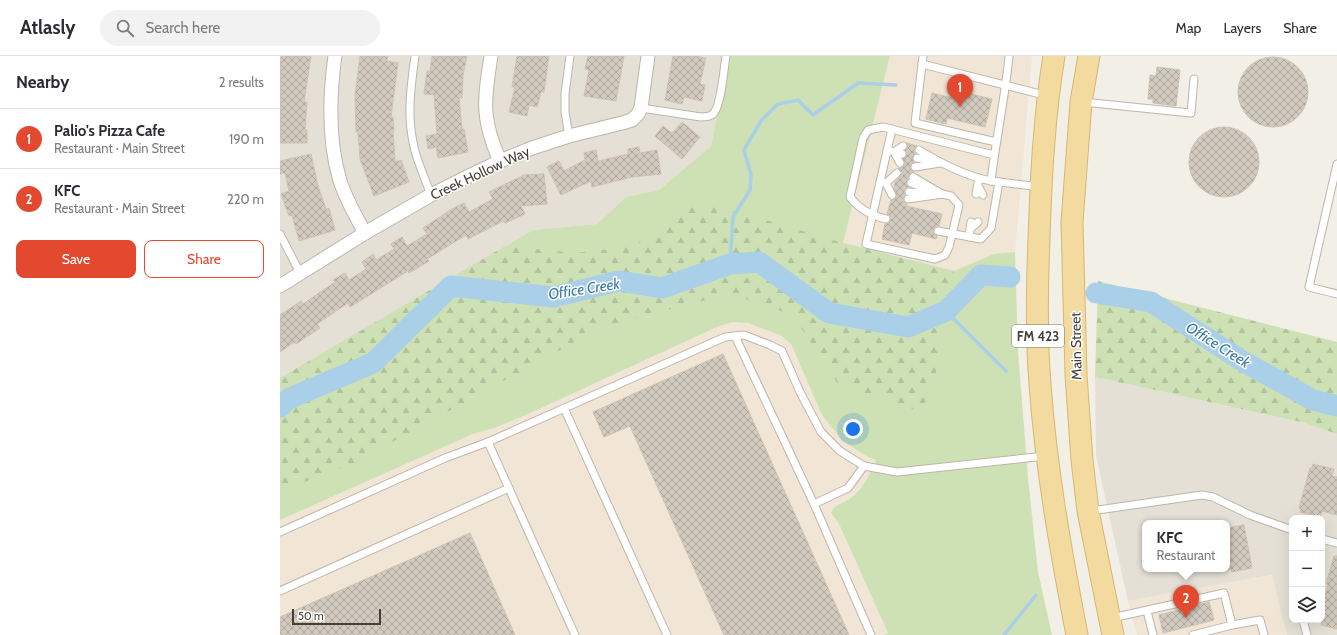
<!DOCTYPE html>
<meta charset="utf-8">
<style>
body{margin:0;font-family:Cabin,sans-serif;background:#f2f2f3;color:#2b2b33}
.controls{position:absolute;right:12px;bottom:12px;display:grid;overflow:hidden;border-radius:8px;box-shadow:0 4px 16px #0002}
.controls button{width:36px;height:36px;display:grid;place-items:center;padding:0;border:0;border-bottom:1px solid #e1e1e2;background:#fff;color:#2b2b33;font:20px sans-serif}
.scale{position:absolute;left:12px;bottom:10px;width:89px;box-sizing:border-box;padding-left:4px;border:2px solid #443f37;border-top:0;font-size:11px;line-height:14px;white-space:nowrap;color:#443f37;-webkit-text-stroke:3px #fff;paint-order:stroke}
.you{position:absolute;left:573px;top:373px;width:14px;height:14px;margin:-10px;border:3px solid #fff;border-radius:50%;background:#1a73e8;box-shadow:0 0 0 6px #1a73e833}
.badge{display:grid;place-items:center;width:26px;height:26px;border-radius:50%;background:#e2492e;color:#fff;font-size:13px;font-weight:700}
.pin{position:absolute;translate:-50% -33px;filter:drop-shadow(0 1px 2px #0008)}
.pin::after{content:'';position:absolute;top:21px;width:14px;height:12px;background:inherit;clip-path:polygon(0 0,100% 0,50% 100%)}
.popup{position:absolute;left:862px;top:464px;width:88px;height:52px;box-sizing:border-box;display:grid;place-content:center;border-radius:8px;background:#fff;filter:drop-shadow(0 1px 3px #0005);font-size:13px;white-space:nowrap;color:#7c7c81}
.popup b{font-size:15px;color:#2b2b33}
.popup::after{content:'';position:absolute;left:50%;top:100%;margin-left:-8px;border:8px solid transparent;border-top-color:#fff}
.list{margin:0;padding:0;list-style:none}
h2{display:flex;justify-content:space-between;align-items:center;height:52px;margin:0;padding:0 16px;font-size:17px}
h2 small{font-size:13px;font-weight:400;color:#7c7c81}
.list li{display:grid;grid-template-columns:26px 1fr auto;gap:12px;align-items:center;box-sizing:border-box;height:60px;padding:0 16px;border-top:1px solid #e1e1e2}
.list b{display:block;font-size:15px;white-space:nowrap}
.list p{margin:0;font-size:13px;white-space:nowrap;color:#7c7c81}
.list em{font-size:13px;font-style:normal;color:#7c7c81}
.actions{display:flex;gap:8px;padding:12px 16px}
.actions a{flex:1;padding:9px 0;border:1px solid #e2492e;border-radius:8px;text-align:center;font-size:14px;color:#e2492e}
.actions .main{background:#e2492e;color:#fff}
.icon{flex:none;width:22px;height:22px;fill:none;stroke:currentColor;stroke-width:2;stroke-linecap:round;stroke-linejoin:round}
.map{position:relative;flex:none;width:1057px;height:579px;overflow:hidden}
header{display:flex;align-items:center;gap:24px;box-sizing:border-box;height:56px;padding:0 20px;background:#fff;border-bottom:1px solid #e1e1e2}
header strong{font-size:19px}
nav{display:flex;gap:22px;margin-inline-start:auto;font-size:14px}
.search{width:280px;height:36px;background:#f2f2f3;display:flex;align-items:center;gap:10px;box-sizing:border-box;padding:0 14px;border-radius:22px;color:#7c7c81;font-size:15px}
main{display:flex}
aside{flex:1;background:#fff}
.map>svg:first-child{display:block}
</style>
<header>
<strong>Atlasly</strong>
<div class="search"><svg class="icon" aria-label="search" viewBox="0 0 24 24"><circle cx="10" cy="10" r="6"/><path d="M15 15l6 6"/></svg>Search here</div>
<nav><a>Map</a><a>Layers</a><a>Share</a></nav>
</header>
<main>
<aside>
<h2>Nearby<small>2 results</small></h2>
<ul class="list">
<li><span class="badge">1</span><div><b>Palio's Pizza Cafe</b><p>Restaurant · Main Street</p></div><em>190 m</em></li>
<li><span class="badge">2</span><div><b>KFC</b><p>Restaurant · Main Street</p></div><em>220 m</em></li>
</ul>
<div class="actions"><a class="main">Save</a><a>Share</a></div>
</aside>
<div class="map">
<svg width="1057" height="579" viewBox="0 0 1057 579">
<defs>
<pattern id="forest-firs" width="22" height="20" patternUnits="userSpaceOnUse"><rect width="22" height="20" fill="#cde1b5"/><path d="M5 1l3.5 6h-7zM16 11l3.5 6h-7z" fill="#b1c29c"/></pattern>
<pattern id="building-cross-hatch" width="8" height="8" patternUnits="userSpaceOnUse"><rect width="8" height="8" fill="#d2cabe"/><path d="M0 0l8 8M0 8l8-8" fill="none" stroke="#aca59b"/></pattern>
</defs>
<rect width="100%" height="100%" fill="#f2efe7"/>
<g fill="#e5e0d6" fill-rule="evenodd">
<path d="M0,0h449l-18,90 -52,44 -33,7 -29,27 -64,6 -253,148z"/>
<path d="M815,321l206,45 36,12v201h-50l-16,-60 -143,26 -32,-145zM1012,462h30v102h-30zM865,467h82v46h-82z"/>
</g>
<g fill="#f1e5d5">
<path d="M610,0h142l-17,196 -21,2 -40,17 -111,-28z"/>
<path d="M452,266l16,1 18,5 14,7 11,9 31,71 46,42 8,3 -9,22 -11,11 -9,8 -13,6 3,14 51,112 -4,2h-604v-115l193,-86 24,-7 31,-13 189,-87z"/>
<path d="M992,519l15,60h-150l-9,-34z"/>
</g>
<path fill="#cde1b5" d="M449,0h161l-47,187 111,28 40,-17 21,-2 3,99 10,127 10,94 14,63h-168l4,-2 -50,-111 -7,-9c4,-9 9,-8 17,-13 15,-10 21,-24 28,-40l-8,-3 -25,-16 -21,-26 -31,-71 -11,-9 -32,-12 -16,-1 -15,5 -189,87 -31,13 -24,7 -193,86v-142l253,-148 64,-6 29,-27 33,-7 52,-44z"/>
<g fill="url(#forest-firs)">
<path d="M409,144l73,19 81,24 111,28 -18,101 -14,40 -84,-28 -45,-69 -62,-21 -49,12 -82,22 -248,136 -72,27v-113l225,-132 71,7 59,-7z"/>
<path d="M818,225l239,61v92l-36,-12 -206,-45z"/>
</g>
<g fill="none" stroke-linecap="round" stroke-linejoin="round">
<g stroke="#aacfe8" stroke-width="3.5">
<path d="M450,208l3,-47 17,-27 1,-15 -7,-25 17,-29 17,-17 20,-4 15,15 45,-32 38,2"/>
<path d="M666,255l60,60"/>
<path d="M724,579l32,-40"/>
</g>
<g stroke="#aacfe8" stroke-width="21">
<path d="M816,237l55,9 93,60 69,38 24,6"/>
<path d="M0,351l8,-8 85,-36 78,-77 102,11 66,-16 43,7 68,-24 29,-2 70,51 79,14 38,-16 35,-36 29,2"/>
</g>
</g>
<g fill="url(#building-cross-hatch)" stroke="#ccc2b2">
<path d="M1,0h30l-7,46h3l-2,28h2v13h-27v-81z"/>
<path d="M80,0h28l-1,5 11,2 -7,54h2l1,13h-1l2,32 6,-2 8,22 -35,14 -14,-37 -2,-27h-2l-1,-37z"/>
<path d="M152,0h35l-4,19 -1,23h-3l3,31h2l4,23 -30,6 -2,-11 -8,2 -2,-13 11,-2 -3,-39 -10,-1 3,-23h3z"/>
<path d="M237,0h32l-5,36h-3l-4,15 -8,-2 -2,11 -18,-4 6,-25h-3z"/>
<path d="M308,0h36l-8,45 -32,-5 5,-26 -4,-1z"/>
<path d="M393,0h23l10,2 -6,26 5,1 -3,16 -18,-4 -2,7 -17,-4z"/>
<circle cx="993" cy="36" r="35"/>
<path d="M877,11l23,3 -4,36 -23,-3v-4h-5l2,-24 6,1z"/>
<path d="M674,34l38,9 -7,28 -38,-9 -1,6 -20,-5 6,-26 20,5z"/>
<path d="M402,66l18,15 -18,22 -27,-23 8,-10 9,7z"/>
<circle cx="944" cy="106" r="35"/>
<path d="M627,87l10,3 -3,4 1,3 -3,5 2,4 -2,1 -2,4 1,3 3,2 -5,3 -3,9 2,3 -3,2 -1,2 1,4 -2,3 1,4 3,2 -1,2 36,8 -3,12h-3l-3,4v3l4,3 -1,3 -24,-6 -3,12 -27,-6 3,-15 4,-1 2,-3 -1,-4 -3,-2 4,-14 4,-1 2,-3 -3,-9 1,-5 7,-7v-3l-4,-4h4l2,-3 -1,-6 4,-4 -2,-5 3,-2z"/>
<path d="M359,91l1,6 17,-3 4,24 -29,3 -40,10 -1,-6 -30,14 -14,-28 12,-6 5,10 21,-11 -1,-7 12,-3 2,11 30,-7v-5z"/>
<path d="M31,98l7,32 8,23 3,-1 6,22 -36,11 -7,-26 -3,1 -8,-22 8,-3 -4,-18 -5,1v-13z"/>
<path d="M264,118l3,30 -26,2 4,8 -20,9 -2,-2 -35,18 -2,-4 -39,24 2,2 -20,12 -1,-2 -58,36 -2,-4 -31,21 3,4 -24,16 -1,-2 -15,10v-37l21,-14 2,3 32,-22 -2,-2 12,-7 4,7 17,-11 -4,-7 11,-8 3,6 18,-11 -3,-5 11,-7 5,9 20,-12 -4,-6 29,-19 12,-6 5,9 24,-13 -4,-7 35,-17z"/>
<path d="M443,298l126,281h-125l-94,-209 -26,11 -11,-25z"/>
<path d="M1033,408l21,5 -2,7 5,1v38l-15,-4 -2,6 -20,-5 1,-3 -2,-1 11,-40h2z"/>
<path d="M964,469l8,43 -20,4 -1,-3 -4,1v-42z"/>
<path d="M190,477l45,102h-235v-18z"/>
<path d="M1054,500h3v73l-16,-4 1,-18 6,-23h-2z"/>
<path d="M929,546l5,18 -51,13 -4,-18z"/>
</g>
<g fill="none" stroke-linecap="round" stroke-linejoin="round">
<g stroke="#bcb6ab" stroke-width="9">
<g id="service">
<path d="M135,0c-4,29 -8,58 -2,86 3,18 12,36 18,53"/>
<path d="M643,0l-8,67 81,19"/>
<path d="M729,0c-4,42 -13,83 -18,125l49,6"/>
<path d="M642,8l126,32"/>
<path d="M803,46l108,11 3,-34"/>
<path d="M361,52l60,9c4,0 9,0 12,-3 8,-7 11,-46 13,-58"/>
<path d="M612,73l-26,115 69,15 10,-4 4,-8 10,-42 -8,-9 -9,-2 -34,5"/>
<path d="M289,80l-4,-24v-18l5,-38"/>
<path d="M607,94l15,4"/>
<path d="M639,94c22,13 46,26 72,31"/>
<path d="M614,96l6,11"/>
<path d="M614,96l9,-6"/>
<path d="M637,102l17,3"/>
<path d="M1057,108l-28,123 28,7"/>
<path d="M635,111l25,-4"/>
<path d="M633,121l29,17"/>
<path d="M600,126l6,1 6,12"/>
<path d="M606,127l11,-10"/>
<path d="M631,127l14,5"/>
<path d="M698,130l5,9"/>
<path d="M629,136l21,1"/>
<path d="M696,138l3,-16"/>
<path d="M606,163c-15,-4 -26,-9 -36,-22l13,-59 5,-8 15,-3 111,28"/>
<path d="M690,173l8,-7"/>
<path d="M658,175l43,8 10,-11 8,-46"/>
<path d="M0,178l20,39"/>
<path d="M689,181l2,-15"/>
<path d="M455,280l79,168 57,131"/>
<path d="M284,352l103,227"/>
<path d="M534,448l34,-16 16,-22"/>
<path d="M811,455l111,-16 11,2 37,18 42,15"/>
<path d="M0,476l165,-74 43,-16"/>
<path d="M1042,483l15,4"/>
<path d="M0,535l229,-103"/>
<path d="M867,555l6,24"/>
<path d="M832,562l112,-25 8,32 28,-5 4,15"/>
<path d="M1023,564l4,15"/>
<path d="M295,579l-87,-193 237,-105 19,-2 26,10 12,6 18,41 21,40 19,19 24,15 33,6 148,-16"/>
<path d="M913,579l39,-10"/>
</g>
</g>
<g stroke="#bcb6ab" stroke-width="15">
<g id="minor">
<path d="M55,0c-6,42 -7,84 5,125 6,18 16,36 25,52"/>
<path d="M211,0c-7,44 -10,63 9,105"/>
<path d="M0,230l85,-53 66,-38 36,-18 33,-16 32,-13 37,-12 53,-13 10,-3 6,-6 3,-6 7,-52"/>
</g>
</g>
<g stroke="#d6b871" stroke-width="23">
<g id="primary">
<path d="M774,0c-10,61 -13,122 -15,183 -2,49 -3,97 1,145 6,85 21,168 37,251"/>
<path d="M809,0l-8,46 -9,120 4,153 6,85 6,51 25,124"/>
</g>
</g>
<use href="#service" stroke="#fff" stroke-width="7"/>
<use href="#minor" stroke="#fff" stroke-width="13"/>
<use href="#primary" stroke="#f3db9f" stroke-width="21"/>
</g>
<g text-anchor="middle" stroke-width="3" stroke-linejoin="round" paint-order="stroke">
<rect fill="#fff" stroke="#7c7973" stroke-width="1" x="732" y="269" width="52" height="22" rx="3"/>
<g font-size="13" font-weight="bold" fill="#443f37">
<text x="758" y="285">FM 423</text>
</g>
<g font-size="14" fill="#443f37" stroke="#fff">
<text transform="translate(200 117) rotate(-25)" y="5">Creek Hollow Way</text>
<text transform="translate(796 290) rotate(-91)" y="5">Main Street</text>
</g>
<g font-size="15" font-style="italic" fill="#3c78a4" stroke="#fff">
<text transform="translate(304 233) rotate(-9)" y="5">Office Creek</text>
<text transform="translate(938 289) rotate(32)" y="5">Office Creek</text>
</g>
</g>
</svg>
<div class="controls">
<button>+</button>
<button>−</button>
<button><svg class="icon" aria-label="layers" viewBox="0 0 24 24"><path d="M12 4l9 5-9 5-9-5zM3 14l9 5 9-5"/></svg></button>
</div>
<div class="scale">50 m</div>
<div class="you"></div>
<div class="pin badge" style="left:680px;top:51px">1</div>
<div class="pin badge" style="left:906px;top:562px">2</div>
<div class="popup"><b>KFC</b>Restaurant</div>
</div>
</main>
